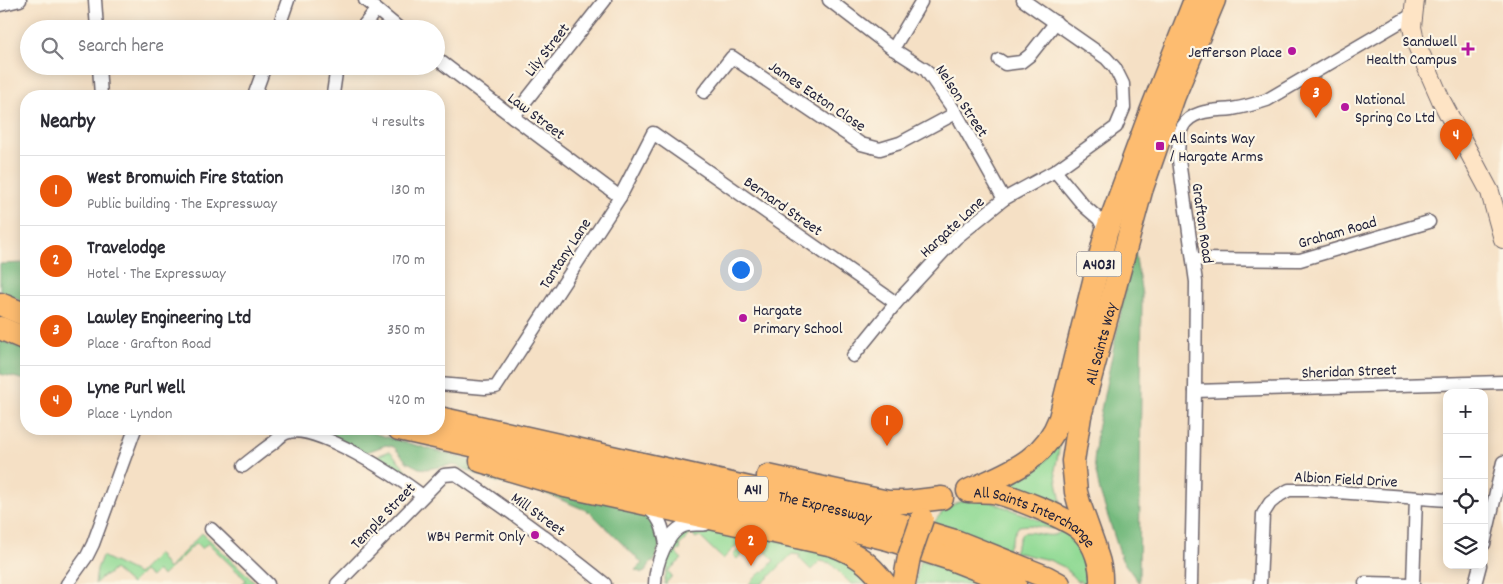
<!DOCTYPE html>
<meta charset="utf-8">
<style>
body{margin:0;font-family:Dekko,sans-serif;background:#f7f7f7;color:#2b2b33}
.controls{position:absolute;right:15px;bottom:15px;display:grid;overflow:hidden;border-radius:10px;box-shadow:0 2px 12px #0003}
.controls button{width:45px;height:45px;display:grid;place-items:center;padding:0;border:0;border-bottom:1px solid #e1e1e2;background:#fff;color:#2b2b33;font:25px sans-serif}
.you{position:absolute;left:740px;top:269px;width:18px;height:18px;margin:-12px;border:4px solid #fff;border-radius:50%;background:#1a73e8;box-shadow:0 0 0 8px #1a73e833}
.badge{display:grid;place-items:center;width:32px;height:32px;border-radius:50%;background:#ea580c;color:#fff;font-size:16px;font-weight:700}
.pin{position:absolute;translate:-50% -41px;filter:drop-shadow(0 1px 2px #0008)}
.pin::after{content:'';position:absolute;top:26px;width:18px;height:15px;background:inherit;clip-path:polygon(0 0,100% 0,50% 100%)}
.list{margin:0;padding:0;list-style:none}
h2{display:flex;justify-content:space-between;align-items:center;height:65px;margin:0;padding:0 20px;font-size:21px}
h2 small{font-size:16px;font-weight:400;color:#7c7c81}
.list li{display:grid;grid-template-columns:32px 1fr auto;gap:15px;align-items:center;box-sizing:border-box;height:70px;padding:0 20px;border-top:1px solid #e1e1e2}
.list b{display:block;font-size:19px;white-space:nowrap}
.list p{margin:0;font-size:16px;white-space:nowrap;color:#7c7c81}
.list em{font-size:16px;font-style:normal;color:#7c7c81}
.icon{flex:none;width:28px;height:28px;fill:none;stroke:currentColor;stroke-width:2;stroke-linecap:round;stroke-linejoin:round}
.map{position:relative;flex:none;width:1503px;height:584px;overflow:hidden}
.search{position:absolute;background:#fff;box-shadow:0 2px 12px #0003;left:20px;top:20px;width:425px;height:55px;display:flex;align-items:center;gap:12px;box-sizing:border-box;padding:0 18px;border-radius:28px;color:#7c7c81;font-size:19px}
.panel{position:absolute;background:#fff;box-shadow:0 2px 12px #0003;left:20px;top:90px;width:425px;height:345px;border-radius:20px}
.map>svg:first-child{display:block}
</style>
<div class="map">
<svg width="1503" height="584" viewBox="0 0 1503 584">
<rect width="100%" height="100%" fill="#fcf5e5"/>
<filter id="ink" filterUnits="userSpaceOnUse"><feTurbulence type="fractalNoise" baseFrequency=".02" numOctaves="2"/><feDisplacementMap in="SourceGraphic" scale="10" xChannelSelector="R" yChannelSelector="G"/><feConvolveMatrix kernelMatrix="1 2 1 2 8 2 1 2 1" color-interpolation-filters="sRGB"/></filter>
<filter id="wash" filterUnits="userSpaceOnUse"><feTurbulence type="fractalNoise" baseFrequency=".0096" numOctaves="4" result="noise"/><feDisplacementMap in="SourceGraphic" scale="20" xChannelSelector="R" yChannelSelector="G"/><feGaussianBlur stdDeviation="1.12" result="paint"/><feColorMatrix in="noise" values="0 0 0 0 0 0 0 0 0 0 0 0 0 0 0 0 0 1.4 0 .05"/><feComposite in="paint" operator="in"/></filter>
<g filter="url(#wash)">
<rect width="100%" height="100%" fill="#f5e0c5"/>
<g fill="#92da95" stroke="#5a7e68">
<path d="M1061,439l-6,31 7,38 -66,-25z"/>
<path d="M390,451l26,30 -39,-25z"/>
<path d="M968,500l21,1 65,25 -1,3 -24,-4 -10,1 -4,6 -8,19 -73,-28c8,-13 18,-20 34,-23z"/>
<path d="M701,527l125,22 52,35h-27l-21,-21 -10,-2 -9,9 -12,-12 1,-3 -8,-1 -30,30h-13l13,-13 2,1 10,-12 -10,-10 -6,6 -9,-9 -12,12 -4,-4 8,-8 -3,-3 -15,15 -24,-23 -3,2 -5,-4 -12,12 2,2 -5,5 6,6 -14,12 4,5 -6,7 1,1h-3l3,-16 -3,-2 9,-21 10,-14z"/>
<path d="M1062,529c21,13 29,31 28,55l-8,-1 -3,-3 -1,2 -14,-15 -15,-7 -35,-8 8,-19c13,-4 32,10 40,-4z"/>
<path d="M202,533l55,51h-15l4,-4 -38,-37 -6,6 -6,-6 -33,33 -6,-5 -6,6 -7,-6 -13,13 -17,-15 -8,7 -2,-1 -9,9 2,-15 5,-13 36,18 20,-20 10,15z"/>
<path d="M921,560l73,24h-78l1,-13z"/>
</g>
<g fill="#75ba7e" stroke="#4c6e5c">
<path d="M1134,246l8,49 -3,288 -17,-23 -22,-68 -6,-30 3,-32z"/>
<path d="M26,263v40l-26,-12v-27z"/>
<path d="M0,340l26,10v30l-26,-6z"/>
<path d="M282,429h77l282,80 15,14 4,21 -6,18h-3l-6,10 -3,1 -7,-3 7,-7 -52,-51 -50,-21 -44,-9 -39,-16 -5,-1 -26,4 -7,-1 -12,-6 -13,-15 -8,-2 -22,8z"/>
</g>
</g>
<g filter="url(#ink)">
<g fill="none" stroke-linecap="round" stroke-linejoin="round">
<g stroke="#6c646b" stroke-width="15">
<g id="street">
<path d="M95,0l2,29"/>
<path d="M365,0l35,29"/>
<path d="M829,0l64,49 33,21 30,43 48,86"/>
<path d="M1023,0l83,58 9,10 8,16 1,24 -8,19 -61,44"/>
<path d="M0,5l20,-5"/>
<path d="M278,29l10,-29"/>
<path d="M361,29l15,-19"/>
<path d="M893,49l28,-47"/>
<path d="M436,58l77,59 107,80"/>
<path d="M999,60l6,4 16,-2 9,-7 26,-33"/>
<path d="M99,66l2,30"/>
<path d="M704,92l28,-35 129,87 19,5 20,-6 56,-30"/>
<path d="M333,94l4,-28"/>
<path d="M254,96l11,-30"/>
<path d="M513,117l92,-117"/>
<path d="M1193,259l107,1 129,-38"/>
<path d="M853,356l43,-53 60,-65 48,-39 51,-28 29,35 15,13 7,14"/>
<path d="M439,384l46,4 11,-1 124,-190 33,-64 243,170"/>
<path d="M1195,391l308,-9"/>
<path d="M243,466c10,-8 20,-16 30,-23 4,-3 8,-8 13,-10 28,-12 114,46 137,63"/>
<path d="M645,507c15,8 18,21 21,37"/>
<path d="M211,529l57,55"/>
<path d="M1484,544l19,-82"/>
<path d="M1365,583l45,1"/>
<path d="M67,584l20,-28 6,-12 42,-115"/>
<path d="M337,584l107,-109 12,-1c51,35 101,71 149,110"/>
<path d="M655,584c0,-18 12,-55 32,-59 6,-1 13,0 19,-1"/>
<path d="M1191,584l4,-193 1,-109 -18,-129c1,-9 0,-19 5,-27 10,-17 33,-15 49,-17 12,-2 23,-5 35,-9l145,-85"/>
<path d="M1260,584l3,-70 7,-11 10,-8 9,-5h21l137,10"/>
<path d="M1413,584l3,-86"/>
<path d="M1475,584l5,-19"/>
</g>
</g>
<g stroke="#6c646b" stroke-width="20">
<path id="secondary" d="M1415,0l-3,27 3,14 26,59 49,92 13,47"/>
</g>
<g stroke="#6c646b" stroke-width="25">
<g id="highway">
<path d="M0,304l26,11"/>
<path d="M0,328l26,11"/>
<path id="s1" d="M439,418l368,83 85,21 66,20 88,35 13,7"/>
<path d="M399,429l420,93 69,17 63,20 64,25"/>
<path d="M481,461l84,25 268,59c24,9 36,18 52,39"/>
<path d="M768,476l120,26h20l34,-4"/>
<path d="M968,491c39,-18 76,-29 92,-73l46,-185 46,-124 43,-109"/>
<path id="s2" d="M970,491c7,1 15,0 23,1 16,3 78,27 89,39 13,13 20,34 19,53"/>
<path id="s3" d="M1095,548l-16,-45 -3,-11 -3,-31 7,-45 61,-225 33,-95 40,-96"/>
<path d="M904,584l5,-27"/>
</g>
</g>
<use href="#street" stroke="#fff" stroke-width="12"/>
<use href="#secondary" stroke="#fee4c5" stroke-width="18"/>
<use href="#highway" stroke="#fdbc6f" stroke-width="22"/>
<g stroke="#6c646b" stroke-width="25" stroke-linecap="butt">
<path id="highway-bridge" d="M909,557l13,-38"/>
</g>
<use href="#highway-bridge" stroke="#fdbc6f" stroke-width="22"/>
</g>
</g>
<g fill="#b5179e" stroke="#fcf5e5" stroke-width="2">
<path d="M1465.5 41.5h5v5h5v5h-5v5h-5v-5h-5v-5h5z"/>
<circle cx="1292" cy="51" r="5"/>
<circle cx="1345" cy="107" r="5"/>
<rect x="1155" y="141" width="10" height="10" rx="2.5"/>
<circle cx="743" cy="318" r="5"/>
<circle cx="535" cy="535" r="5"/>
</g>
<g text-anchor="middle" stroke-width="4.5" stroke-linejoin="round" paint-order="stroke">
<g fill="#fcf5e5" stroke="#63616e" stroke-width="1">
<rect x="1076.5" y="251.5" width="45" height="25" rx="4"/>
<rect x="738" y="476.5" width="30" height="25" rx="4"/>
</g>
<g font-size="15" font-weight="bold" fill="#22223b">
<text x="1099" y="269">A4031</text>
<text x="753" y="494">A41</text>
</g>
<g font-size="16" fill="#22223b" stroke="#fcf5e5" text-anchor="end">
<text x="1457" y="46">Sandwell<tspan x="1457" dy="18">Health Campus</tspan></text>
<text x="1282" y="57">Jefferson Place</text>
<text x="1355" y="104" text-anchor="start">National<tspan x="1355" dy="18">Spring Co Ltd</tspan></text>
<text x="1170" y="143" text-anchor="start">All Saints Way<tspan x="1170" dy="18">/ Hargate Arms</tspan></text>
<text x="753" y="315" text-anchor="start">Hargate<tspan x="753" dy="18">Primary School</tspan></text>
<text x="525" y="541">WB4 Permit Only</text>
</g>
<g font-size="16" fill="#22223b" stroke="#fcf5e5">
<text transform="translate(546 49) rotate(-52)" y="6">Lily Street</text>
<text transform="translate(818 95) rotate(34)" y="6">James Eaton Close</text>
<text transform="translate(963 100) rotate(57)" y="6">Nelson Street</text>
<text transform="translate(537 115) rotate(37)" y="6">Law Street</text>
<text transform="translate(784 205) rotate(35)" y="6">Bernard Street</text>
<text transform="translate(1204 223) rotate(82)" y="6">Grafton Road</text>
<text transform="translate(951 226) rotate(-43)" y="6">Hargate Lane</text>
<text transform="translate(1337 231) rotate(-16)" y="6">Graham Road</text>
<text transform="translate(564 253) rotate(-57)" y="6">Tantany Lane</text>
<text dy="6" stroke="none"><textPath href="#s3" startOffset="211">All Saints Way</textPath></text>
<text transform="translate(1349 370) rotate(-2)" y="6">Sheridan Street</text>
<text transform="translate(1346 478) rotate(3)" y="6">Albion Field Drive</text>
<text dy="6" stroke="none"><textPath href="#s1" startOffset="396">The Expressway</textPath></text>
<text transform="translate(539 513) rotate(36)" y="6">Mill Street</text>
<text transform="translate(382 515) rotate(-46)" y="6">Temple Street</text>
<text dy="6" stroke="none"><textPath href="#s2" startOffset="71">All Saints Interchange</textPath></text>
</g>
</g>
</svg>
<div class="controls">
<button>+</button>
<button>−</button>
<button><svg class="icon" aria-label="locate" viewBox="0 0 24 24"><circle cx="12" cy="12" r="6"/><path d="M12 2v4M12 18v4M2 12h4M18 12h4"/></svg></button>
<button><svg class="icon" aria-label="layers" viewBox="0 0 24 24"><path d="M12 4l9 5-9 5-9-5zM3 14l9 5 9-5"/></svg></button>
</div>
<div class="you"></div>
<div class="pin badge" style="left:887px;top:446px">1</div>
<div class="pin badge" style="left:751px;top:566px">2</div>
<div class="pin badge" style="left:1316px;top:118px">3</div>
<div class="pin badge" style="left:1456px;top:160px">4</div>
<div class="search"><svg class="icon" aria-label="search" viewBox="0 0 24 24"><circle cx="10" cy="10" r="6"/><path d="M15 15l6 6"/></svg>Search here</div>
<section class="panel">
<h2>Nearby<small>4 results</small></h2>
<ul class="list">
<li><span class="badge">1</span><div><b>West Bromwich Fire Station</b><p>Public building · The Expressway</p></div><em>130 m</em></li>
<li><span class="badge">2</span><div><b>Travelodge</b><p>Hotel · The Expressway</p></div><em>170 m</em></li>
<li><span class="badge">3</span><div><b>Lawley Engineering Ltd</b><p>Place · Grafton Road</p></div><em>350 m</em></li>
<li><span class="badge">4</span><div><b>Lyne Purl Well</b><p>Place · Lyndon</p></div><em>420 m</em></li>
</ul>
</section>
</div>
